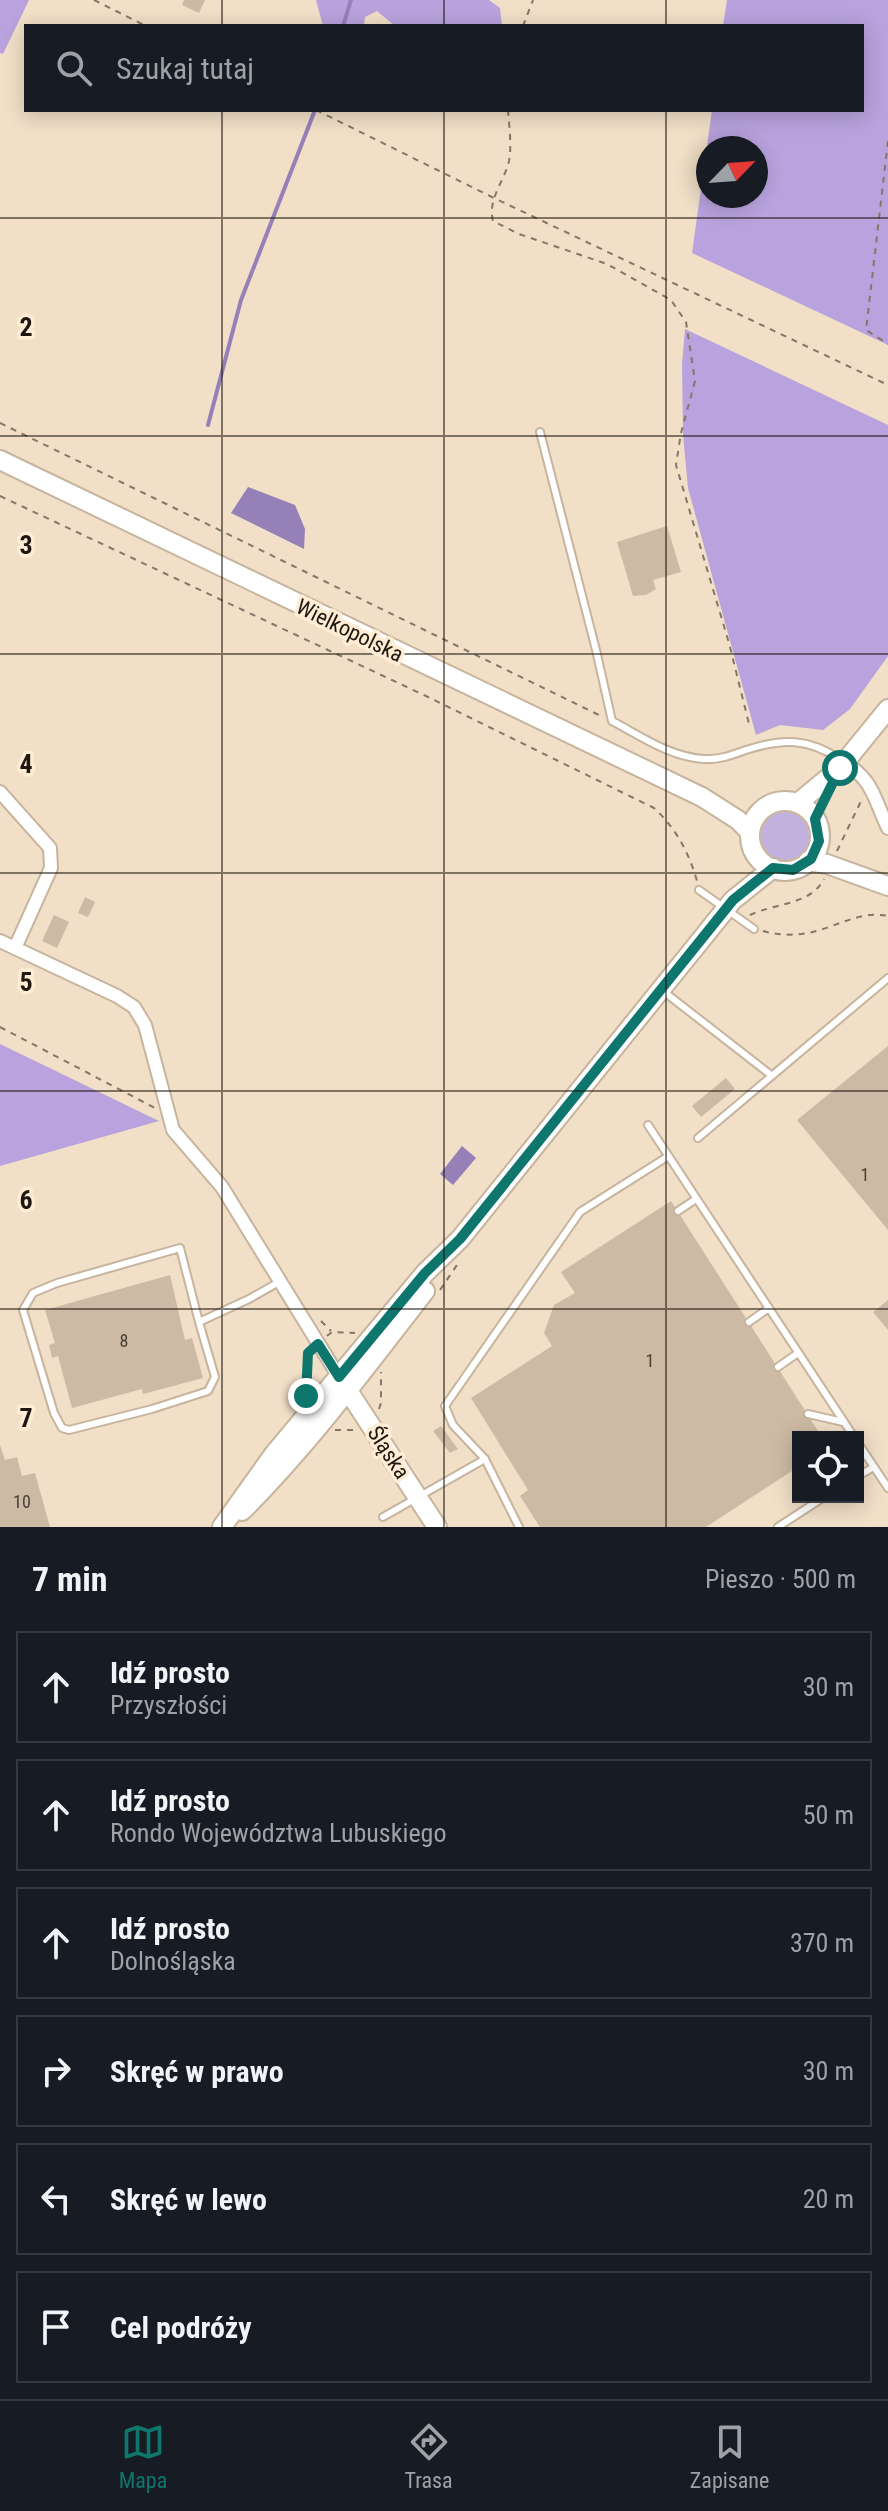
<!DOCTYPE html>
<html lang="pl">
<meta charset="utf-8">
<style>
body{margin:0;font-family:"Roboto Condensed",sans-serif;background:#242831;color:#f1f3f6}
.controls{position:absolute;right:24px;bottom:24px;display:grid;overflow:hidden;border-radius:0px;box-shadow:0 4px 20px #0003}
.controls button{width:72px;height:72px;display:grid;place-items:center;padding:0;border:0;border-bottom:2px solid #363941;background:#171b24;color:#f1f3f6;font:40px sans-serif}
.compass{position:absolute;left:696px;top:136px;width:72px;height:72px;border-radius:50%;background:#171b24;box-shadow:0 4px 20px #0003;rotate:65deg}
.stop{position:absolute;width:24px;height:24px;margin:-18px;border:6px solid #0f766e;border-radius:50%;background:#fff}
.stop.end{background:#0f766e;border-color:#fff;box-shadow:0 2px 8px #0008}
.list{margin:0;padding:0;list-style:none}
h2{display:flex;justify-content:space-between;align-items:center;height:104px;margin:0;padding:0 32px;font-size:34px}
h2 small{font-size:26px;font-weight:400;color:#9ea1a6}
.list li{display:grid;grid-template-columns:52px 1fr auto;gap:24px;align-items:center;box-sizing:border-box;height:112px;margin:0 16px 16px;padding:0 16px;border:2px solid #363941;border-radius:0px}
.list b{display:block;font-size:30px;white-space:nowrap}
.list p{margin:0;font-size:26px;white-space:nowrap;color:#9ea1a6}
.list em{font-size:26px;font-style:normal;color:#9ea1a6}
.icon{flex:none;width:44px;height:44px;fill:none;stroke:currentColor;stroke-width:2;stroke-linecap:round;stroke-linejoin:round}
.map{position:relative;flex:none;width:888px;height:1527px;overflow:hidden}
.search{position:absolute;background:#171b24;box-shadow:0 4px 20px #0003;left:24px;right:24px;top:24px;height:88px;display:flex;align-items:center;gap:20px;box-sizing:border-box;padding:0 28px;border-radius:0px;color:#9ea1a6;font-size:30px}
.sheet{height:872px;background:#171b24}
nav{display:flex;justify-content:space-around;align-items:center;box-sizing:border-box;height:112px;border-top:2px solid #363941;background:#171b24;font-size:22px;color:#9ea1a6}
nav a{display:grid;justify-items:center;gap:4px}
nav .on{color:#0f766e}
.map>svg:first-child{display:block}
</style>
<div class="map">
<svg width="888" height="1527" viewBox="0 0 888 1527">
<rect width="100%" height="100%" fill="#f1dfc7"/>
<circle fill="#c2b0de" cx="785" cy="836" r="24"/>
<g fill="#b9a2dd" fill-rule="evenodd">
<path d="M0,0h29l-26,54 -3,-1z"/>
<path d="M316,0h173l11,8 2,18h-107l-18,-15 -12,6 -1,9h-41z"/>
<path d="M727,0h161v345l-196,-92 20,-143h150v-84h-139zM756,148v48h-48v-48z"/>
<path d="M685,329l203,96v231l-38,53 -27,21 -43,-5 -24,10 -68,-247 -5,-53 -1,-71z"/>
<path d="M0,1044l159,77 -159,45z"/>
</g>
<g fill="#9680b8">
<path d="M248,487l47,18 10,24 -1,20 -73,-36z"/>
<path d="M462,1146l14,12 -23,27 -13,-11z"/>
</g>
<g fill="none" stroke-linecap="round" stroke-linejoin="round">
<g stroke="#9680b8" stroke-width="4">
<path d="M343,26l8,-26"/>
<path d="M208,425l33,-125 74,-190"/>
</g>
</g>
<g fill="#cdbaa4">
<path d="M184,0h21l-6,13 -17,-8z"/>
<path d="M667,526l14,46 -28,8 3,9 -10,6 -13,1 -16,-54z"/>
<path d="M85,897l10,5 -7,15 -10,-4z"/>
<path d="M54,915l15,7 -12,26 -15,-7z"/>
<path d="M888,1046v184l-91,-110z"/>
<path d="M726,1078l9,11 -34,28 -9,-11z"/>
<path d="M671,1201l151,236h-24v30l-92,60h-166l-20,-31 8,-6 -57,-92 81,-52 -8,-13 10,-28 21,-12 -14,-21z"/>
<path d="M170,1275l15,65 7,-2 11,40 -60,16 -1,-5 -70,19 -14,-52 -6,2 -3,-13 6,-2 -10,-33z"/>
<path d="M888,1300v30l-15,-18z"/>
<path d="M441,1426l17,23 -8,4 -17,-22z"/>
<path d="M0,1445l5,15 12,-3 5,19 13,-3 15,54h-50z"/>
</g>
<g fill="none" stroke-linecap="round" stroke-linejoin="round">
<g stroke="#c6b49d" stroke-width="10">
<g id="lane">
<path d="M540,432l56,218 16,71c29,15 58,36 92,38 15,1 28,-4 42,-9 37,-12 63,-12 95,10"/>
<path d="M699,890l55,39"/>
<path d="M663,991l108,84"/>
<path d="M648,1125l206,312"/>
<path d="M698,1138l190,-160"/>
<path d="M678,1211l18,-12"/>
<path d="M199,1322l-19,-74 -123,35 -24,10 -10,17 31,103 8,15 7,2 83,-21 56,-18 7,-14 -16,-55 50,-23 30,-17"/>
<path d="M749,1322l20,-14"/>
<path d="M778,1367l20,-14"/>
<path d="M808,1414l35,8"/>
<path d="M858,1443l30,45"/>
<path d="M858,1476l16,-9"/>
<path d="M383,1517l102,-58"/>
<path d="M519,1527l-34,-68 -32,-34 -8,-19 135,-194 87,-55"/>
<path d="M778,1527l46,-30"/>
</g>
</g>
<g stroke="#c6b49d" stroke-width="16">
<g id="street">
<path d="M844,762c30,19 30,37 44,66"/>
<path d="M0,792l50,56 1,20 -36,80"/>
<path d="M0,941l117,55 17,11 11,18 28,105 49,57 117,190"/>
</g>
</g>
<g stroke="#c6b49d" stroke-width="22">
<g id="secondary">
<path d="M0,460l702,337 36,23 12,12"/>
<circle cx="785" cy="836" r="35"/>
<path d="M798,803l42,-35 48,-59"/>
<path d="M808,861l19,3 61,22"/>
<path d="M343,1383l94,144"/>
<path d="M242,1511c67,-67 125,-145 183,-220"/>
<path d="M222,1527l52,-73 151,-181 35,-34 265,-329 8,-10 40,-32"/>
</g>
</g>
<g stroke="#837767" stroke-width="2" stroke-dasharray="6 6" stroke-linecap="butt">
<path d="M94,0l52,26"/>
<path d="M523,26l10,-26"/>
<path d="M316,110l178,88 394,187"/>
<path d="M508,110c1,16 4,35 1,51 -4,19 -22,39 -16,60l26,13 88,30 64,36 15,22 9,59 -14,52 -5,32 53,178 21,85"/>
<path d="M888,141l-22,189 22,14"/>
<path d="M0,423l603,294"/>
<path d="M0,496l426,200 228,112c22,20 35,45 43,73"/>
<path d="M837,851l25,-52"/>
<path d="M750,915c25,-12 61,-10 74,-36"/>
<path d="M763,931c18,5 38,5 57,-1 23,-7 43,-19 68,-14"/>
<path d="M0,1027l155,81"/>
<path d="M440,1290l19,-28"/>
<path d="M321,1321l10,10"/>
<path d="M327,1336l5,-4 23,1"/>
<path d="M306,1392l4,-41"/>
<path d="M379,1409l2,-6v-31"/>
<path d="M335,1430h21"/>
</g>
<use href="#lane" stroke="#fff" stroke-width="6"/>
<use href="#street" stroke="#fff" stroke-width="12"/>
<use href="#secondary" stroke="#fff" stroke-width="18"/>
</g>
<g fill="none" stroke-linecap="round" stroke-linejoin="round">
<path stroke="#0f766e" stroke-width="10" d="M306,1396l2,-43 10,-9 21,33 86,-104 35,-34 273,-339 40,-32 20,2 18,-11 8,-18 -4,-22 25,-51"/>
</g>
<path fill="none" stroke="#1f1810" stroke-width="2" stroke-opacity="0.55" d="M222,0v26M444,0v26M666,0v26M222,110v1417M444,110v1417M666,110v1417M0,218h888M0,436h888M0,654h888M0,873h888M0,1091h888M0,1309h888"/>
<g text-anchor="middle" stroke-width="7" stroke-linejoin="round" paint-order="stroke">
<g font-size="18" fill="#4a4035">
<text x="865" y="1181">1</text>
<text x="124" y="1347">8</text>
<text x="650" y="1367">1</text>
<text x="22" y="1508">10</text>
</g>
<g font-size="22" fill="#1f1810" stroke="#ffecd4">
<text transform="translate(350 630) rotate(26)" y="8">Wielkopolska</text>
<text transform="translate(389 1452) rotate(57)" y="8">Śląska</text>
</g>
</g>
<g font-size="26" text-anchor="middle" font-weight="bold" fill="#1f1810" stroke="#ffecd4" stroke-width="7" stroke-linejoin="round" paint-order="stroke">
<text x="26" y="336">2</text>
<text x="26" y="554">3</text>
<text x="26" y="773">4</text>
<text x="26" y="991">5</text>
<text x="26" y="1209">6</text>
<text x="26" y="1427">7</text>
</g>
</svg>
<div class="controls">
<button><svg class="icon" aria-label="locate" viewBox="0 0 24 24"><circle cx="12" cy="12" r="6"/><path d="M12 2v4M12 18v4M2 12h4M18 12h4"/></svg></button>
</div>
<svg class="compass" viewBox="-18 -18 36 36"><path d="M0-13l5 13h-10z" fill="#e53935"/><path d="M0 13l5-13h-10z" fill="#9ea1a6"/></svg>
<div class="stop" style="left:840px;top:768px"></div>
<div class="stop end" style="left:306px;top:1396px"></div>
<div class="search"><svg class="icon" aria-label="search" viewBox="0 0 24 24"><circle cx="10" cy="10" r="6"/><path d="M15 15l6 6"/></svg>Szukaj tutaj</div>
</div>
<section class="sheet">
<h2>7 min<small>Pieszo · 500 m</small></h2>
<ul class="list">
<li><svg class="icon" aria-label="ahead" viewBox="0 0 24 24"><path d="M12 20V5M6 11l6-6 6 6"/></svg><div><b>Idź prosto</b><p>Przyszłości</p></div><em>30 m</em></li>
<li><svg class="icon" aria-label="ahead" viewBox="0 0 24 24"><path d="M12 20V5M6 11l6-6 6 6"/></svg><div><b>Idź prosto</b><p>Rondo Województwa Lubuskiego</p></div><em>50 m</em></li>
<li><svg class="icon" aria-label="ahead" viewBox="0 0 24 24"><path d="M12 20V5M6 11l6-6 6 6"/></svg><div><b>Idź prosto</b><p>Dolnośląska</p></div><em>370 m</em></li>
<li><svg class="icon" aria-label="right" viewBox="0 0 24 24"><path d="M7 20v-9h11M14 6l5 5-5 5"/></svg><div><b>Skręć w prawo</b></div><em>30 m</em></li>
<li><svg class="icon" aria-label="left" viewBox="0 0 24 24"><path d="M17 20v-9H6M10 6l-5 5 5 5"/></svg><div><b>Skręć w lewo</b></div><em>20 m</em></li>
<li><svg class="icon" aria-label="arrive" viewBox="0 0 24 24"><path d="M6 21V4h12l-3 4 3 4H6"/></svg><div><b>Cel podróży</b></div></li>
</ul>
</section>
<nav>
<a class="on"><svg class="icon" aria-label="map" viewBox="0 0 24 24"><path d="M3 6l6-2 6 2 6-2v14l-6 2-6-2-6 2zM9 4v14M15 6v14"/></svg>Mapa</a>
<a><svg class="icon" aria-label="directions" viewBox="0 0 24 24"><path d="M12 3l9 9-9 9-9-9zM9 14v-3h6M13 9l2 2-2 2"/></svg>Trasa</a>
<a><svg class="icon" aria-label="saved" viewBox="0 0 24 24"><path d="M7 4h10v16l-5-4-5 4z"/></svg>Zapisane</a>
</nav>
